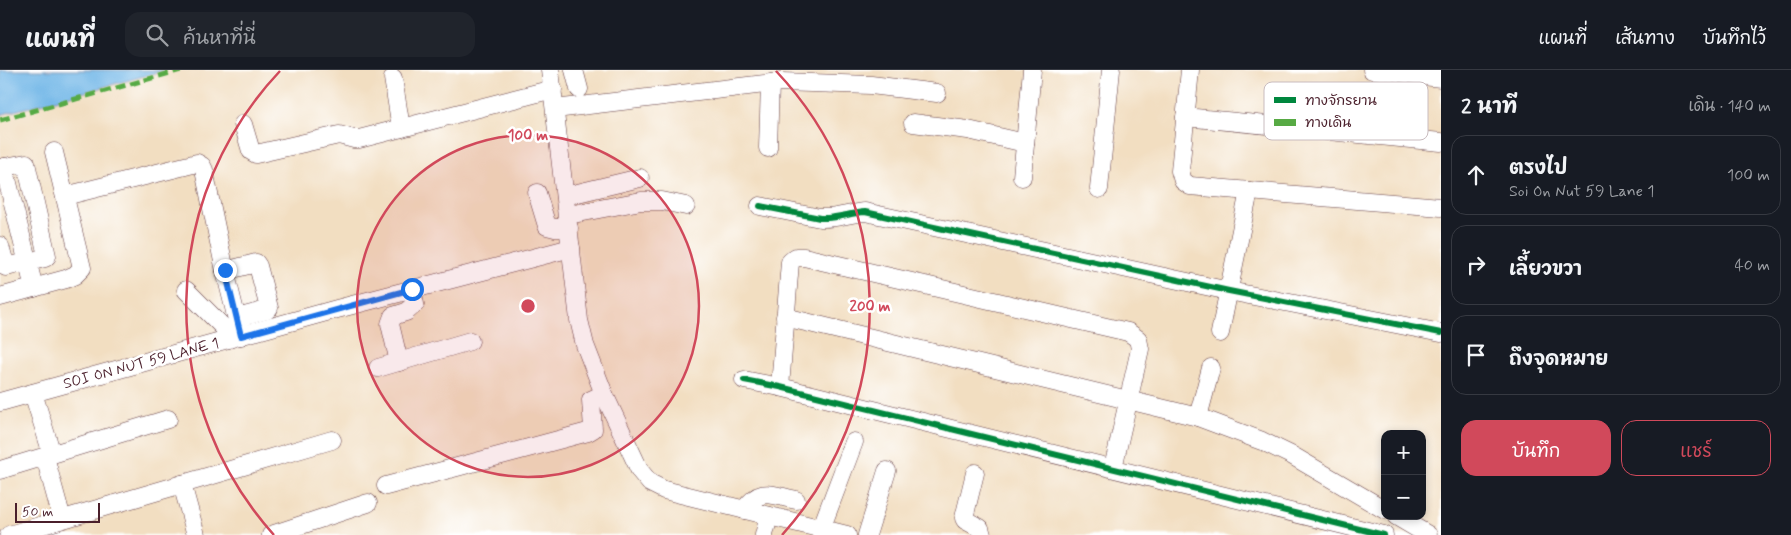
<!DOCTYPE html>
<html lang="th">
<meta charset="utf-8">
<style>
body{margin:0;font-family:Mynerve,"Playpen Sans Thai",sans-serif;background:#20242c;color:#f1f3f6}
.controls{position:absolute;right:15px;bottom:15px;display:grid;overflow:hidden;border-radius:10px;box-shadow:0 2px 8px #0003}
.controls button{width:45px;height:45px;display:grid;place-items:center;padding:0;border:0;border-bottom:1px solid #363941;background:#171b24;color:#f1f3f6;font:25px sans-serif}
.scale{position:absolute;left:15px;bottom:12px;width:85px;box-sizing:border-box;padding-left:5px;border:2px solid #4a1f2b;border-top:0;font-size:14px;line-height:18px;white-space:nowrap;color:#4a1f2b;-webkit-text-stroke:4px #fff;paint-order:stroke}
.stop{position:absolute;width:15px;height:15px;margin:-11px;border:4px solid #1a73e8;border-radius:50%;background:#fff}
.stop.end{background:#1a73e8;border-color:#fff;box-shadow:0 1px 5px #0008}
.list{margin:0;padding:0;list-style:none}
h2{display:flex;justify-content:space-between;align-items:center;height:65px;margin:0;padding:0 20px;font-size:21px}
h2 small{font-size:16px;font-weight:400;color:#9ea1a6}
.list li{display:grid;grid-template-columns:32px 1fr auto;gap:15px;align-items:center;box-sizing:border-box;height:80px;margin:0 10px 10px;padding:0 10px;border:1px solid #363941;border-radius:15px}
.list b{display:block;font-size:19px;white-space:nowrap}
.list p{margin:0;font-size:16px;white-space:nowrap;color:#9ea1a6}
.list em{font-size:16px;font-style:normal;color:#9ea1a6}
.actions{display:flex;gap:10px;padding:15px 20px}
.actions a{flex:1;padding:11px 0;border:1px solid #d1495b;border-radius:15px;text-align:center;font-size:18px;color:#d1495b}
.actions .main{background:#d1495b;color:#fff}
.icon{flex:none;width:28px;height:28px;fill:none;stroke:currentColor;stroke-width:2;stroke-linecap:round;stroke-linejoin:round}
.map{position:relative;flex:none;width:1441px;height:465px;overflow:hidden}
header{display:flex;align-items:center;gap:30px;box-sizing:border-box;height:70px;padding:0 25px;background:#171b24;border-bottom:1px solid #363941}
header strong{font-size:24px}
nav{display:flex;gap:28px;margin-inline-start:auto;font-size:18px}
.search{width:350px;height:45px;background:#20242c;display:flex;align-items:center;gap:12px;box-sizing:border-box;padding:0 18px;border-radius:15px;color:#9ea1a6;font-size:19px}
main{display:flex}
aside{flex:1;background:#171b24}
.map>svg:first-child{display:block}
</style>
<header>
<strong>แผนที่</strong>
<div class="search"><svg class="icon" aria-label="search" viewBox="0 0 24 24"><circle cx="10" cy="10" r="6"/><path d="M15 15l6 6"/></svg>ค้นหาที่นี่</div>
<nav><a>แผนที่</a><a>เส้นทาง</a><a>บันทึกไว้</a></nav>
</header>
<main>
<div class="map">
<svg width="1441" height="465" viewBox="0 0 1441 465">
<rect width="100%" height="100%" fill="#fff"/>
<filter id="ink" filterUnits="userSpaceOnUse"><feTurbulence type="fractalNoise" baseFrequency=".02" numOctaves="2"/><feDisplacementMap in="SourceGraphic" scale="10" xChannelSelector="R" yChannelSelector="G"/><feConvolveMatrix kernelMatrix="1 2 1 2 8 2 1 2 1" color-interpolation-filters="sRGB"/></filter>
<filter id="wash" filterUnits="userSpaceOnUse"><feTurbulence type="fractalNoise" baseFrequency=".0096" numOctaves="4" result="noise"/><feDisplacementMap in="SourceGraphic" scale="20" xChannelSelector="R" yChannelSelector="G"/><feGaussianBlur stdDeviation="1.12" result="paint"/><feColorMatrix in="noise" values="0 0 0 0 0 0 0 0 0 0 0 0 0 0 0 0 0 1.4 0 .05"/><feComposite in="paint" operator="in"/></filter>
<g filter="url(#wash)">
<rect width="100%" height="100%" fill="#f2dec1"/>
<path fill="#70b6e7" stroke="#5d6a89" d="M0,0h167l-167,45z"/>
</g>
<g filter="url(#ink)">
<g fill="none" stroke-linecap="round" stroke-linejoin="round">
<g stroke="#633c42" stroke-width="19">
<g id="minor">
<path d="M550,0l29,250 6,25 19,49 36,77 10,12 14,7 183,45"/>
<path d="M574,0l5,19"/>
<path d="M1190,0l-10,101 3,10 7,5 251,21"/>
<path d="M1372,0l69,8"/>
<path d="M393,8l8,50"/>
<path d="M555,39l226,-27 90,3 66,8"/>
<path d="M1185,47l256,25"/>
<path d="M913,53l55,7 57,13"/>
<path d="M243,54l8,27 5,3 83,-19 15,4h5l194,-50"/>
<path d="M768,78l2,-65"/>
<path d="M4,97l30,121"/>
<path d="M0,98l26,-5 21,93 -2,2 -39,9 -6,-21"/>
<path d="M1022,107l10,-107"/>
<path d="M1099,119l12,-119"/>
<path d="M537,123l10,33 8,2h14"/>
<path d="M65,126l132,-33 5,3 2,4 21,101 16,65"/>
<path d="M565,126l75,-18"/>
<path d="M760,136l60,12c16,1 30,-5 45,-6l364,79 212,42"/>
<path d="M568,145l73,-14h21l24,5"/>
<path d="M225,201l31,-8 2,3 11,42 -2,2 -30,8"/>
<path d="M186,220l39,39 4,10"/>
<path d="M0,227l66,-18 9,-4 7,-7 -28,-116"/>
<path d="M785,247l413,100 64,24 31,15 92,54"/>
<path d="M1220,263l29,-142"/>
<path d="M399,292l-9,-38 3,-8 13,-4 9,-8 -4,-15"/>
<path d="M378,298l92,-27"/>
<path d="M744,310l36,7 604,148"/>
<path d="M780,317l10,-125 6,-5h8l324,75 10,7 2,10 -27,119"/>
<path d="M33,323l19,61"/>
<path d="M0,332l337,-93 234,-61"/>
<path d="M1198,347l13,-49"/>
<path d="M45,387l17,62"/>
<path d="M0,400l168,-51"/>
<path d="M975,403l-11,45 1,2 15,8 2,7"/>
<path d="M182,414l14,51"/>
<path d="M386,416l202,-54 5,-3 -2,-29 13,-6"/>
<path d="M744,440c17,-24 27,-15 52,-10"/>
<path d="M1396,446l32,19"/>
<path d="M821,459l33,-87"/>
<path d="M9,465l323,-95"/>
<path d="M271,465l97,-32"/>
<path d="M764,465l5,-19"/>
<path d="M867,465l20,-64"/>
</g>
</g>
<use href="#minor" stroke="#fff" stroke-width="18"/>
<path stroke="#57aa44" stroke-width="5" stroke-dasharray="10 5" stroke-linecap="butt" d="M0,50l181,-50"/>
<g stroke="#fff" stroke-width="9">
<g id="cycleway">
<path d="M760,136l60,12c16,1 30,-5 45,-6l364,79 212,42"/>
<path d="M744,310l36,7 604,148"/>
</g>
</g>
<use href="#cycleway" stroke="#00873e" stroke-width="6"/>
</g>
</g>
<g fill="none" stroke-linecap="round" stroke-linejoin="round" filter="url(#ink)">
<path stroke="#1a73e8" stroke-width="6" d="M225,200l16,66 171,-47"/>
</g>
<circle cx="528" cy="236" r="171" fill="#d1495b" fill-opacity=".12"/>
<g fill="none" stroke="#d1495b" stroke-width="2.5">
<circle cx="528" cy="236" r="171"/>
<path d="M274 465A342 342 0 0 1 280 1M776 1A342 342 0 0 1 782 465"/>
</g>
<g text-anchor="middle" stroke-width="5" stroke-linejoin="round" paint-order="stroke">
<g font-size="15" fill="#4a1f2b" stroke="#fff">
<text transform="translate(141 293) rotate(-15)" y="5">SOI ON NUT 59 LANE 1</text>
</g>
</g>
<rect x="1264" y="12" width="164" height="58" rx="8" fill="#fff" stroke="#c9bcbf" stroke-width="1"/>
<rect x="1274" y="27" width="22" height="6" fill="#00873e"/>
<rect x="1274" y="49" width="22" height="7" fill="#57aa44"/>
<g font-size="14" fill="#4a1f2b">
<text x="1305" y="35">ทางจักรยาน</text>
<text x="1305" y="57">ทางเดิน</text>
</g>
<circle cx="528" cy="236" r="8" fill="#d1495b" stroke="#fff" stroke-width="2.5"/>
<g font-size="15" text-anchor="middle" font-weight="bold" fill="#d1495b" stroke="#fff" stroke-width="5" stroke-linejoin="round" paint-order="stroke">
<text x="528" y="70">100 m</text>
<text x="870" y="241">200 m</text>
</g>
</svg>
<div class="controls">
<button>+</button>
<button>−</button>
</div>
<div class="scale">50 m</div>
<div class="stop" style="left:412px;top:219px"></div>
<div class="stop end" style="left:225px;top:200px"></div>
</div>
<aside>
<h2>2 นาที<small>เดิน · 140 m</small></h2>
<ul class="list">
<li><svg class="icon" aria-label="ahead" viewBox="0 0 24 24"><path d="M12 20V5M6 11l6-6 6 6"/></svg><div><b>ตรงไป</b><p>Soi On Nut 59 Lane 1</p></div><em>100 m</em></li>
<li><svg class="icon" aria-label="right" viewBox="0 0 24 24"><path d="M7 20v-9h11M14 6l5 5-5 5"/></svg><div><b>เลี้ยวขวา</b></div><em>40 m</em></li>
<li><svg class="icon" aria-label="arrive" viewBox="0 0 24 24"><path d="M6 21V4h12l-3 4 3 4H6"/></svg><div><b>ถึงจุดหมาย</b></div></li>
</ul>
<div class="actions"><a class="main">บันทึก</a><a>แชร์</a></div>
</aside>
</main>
